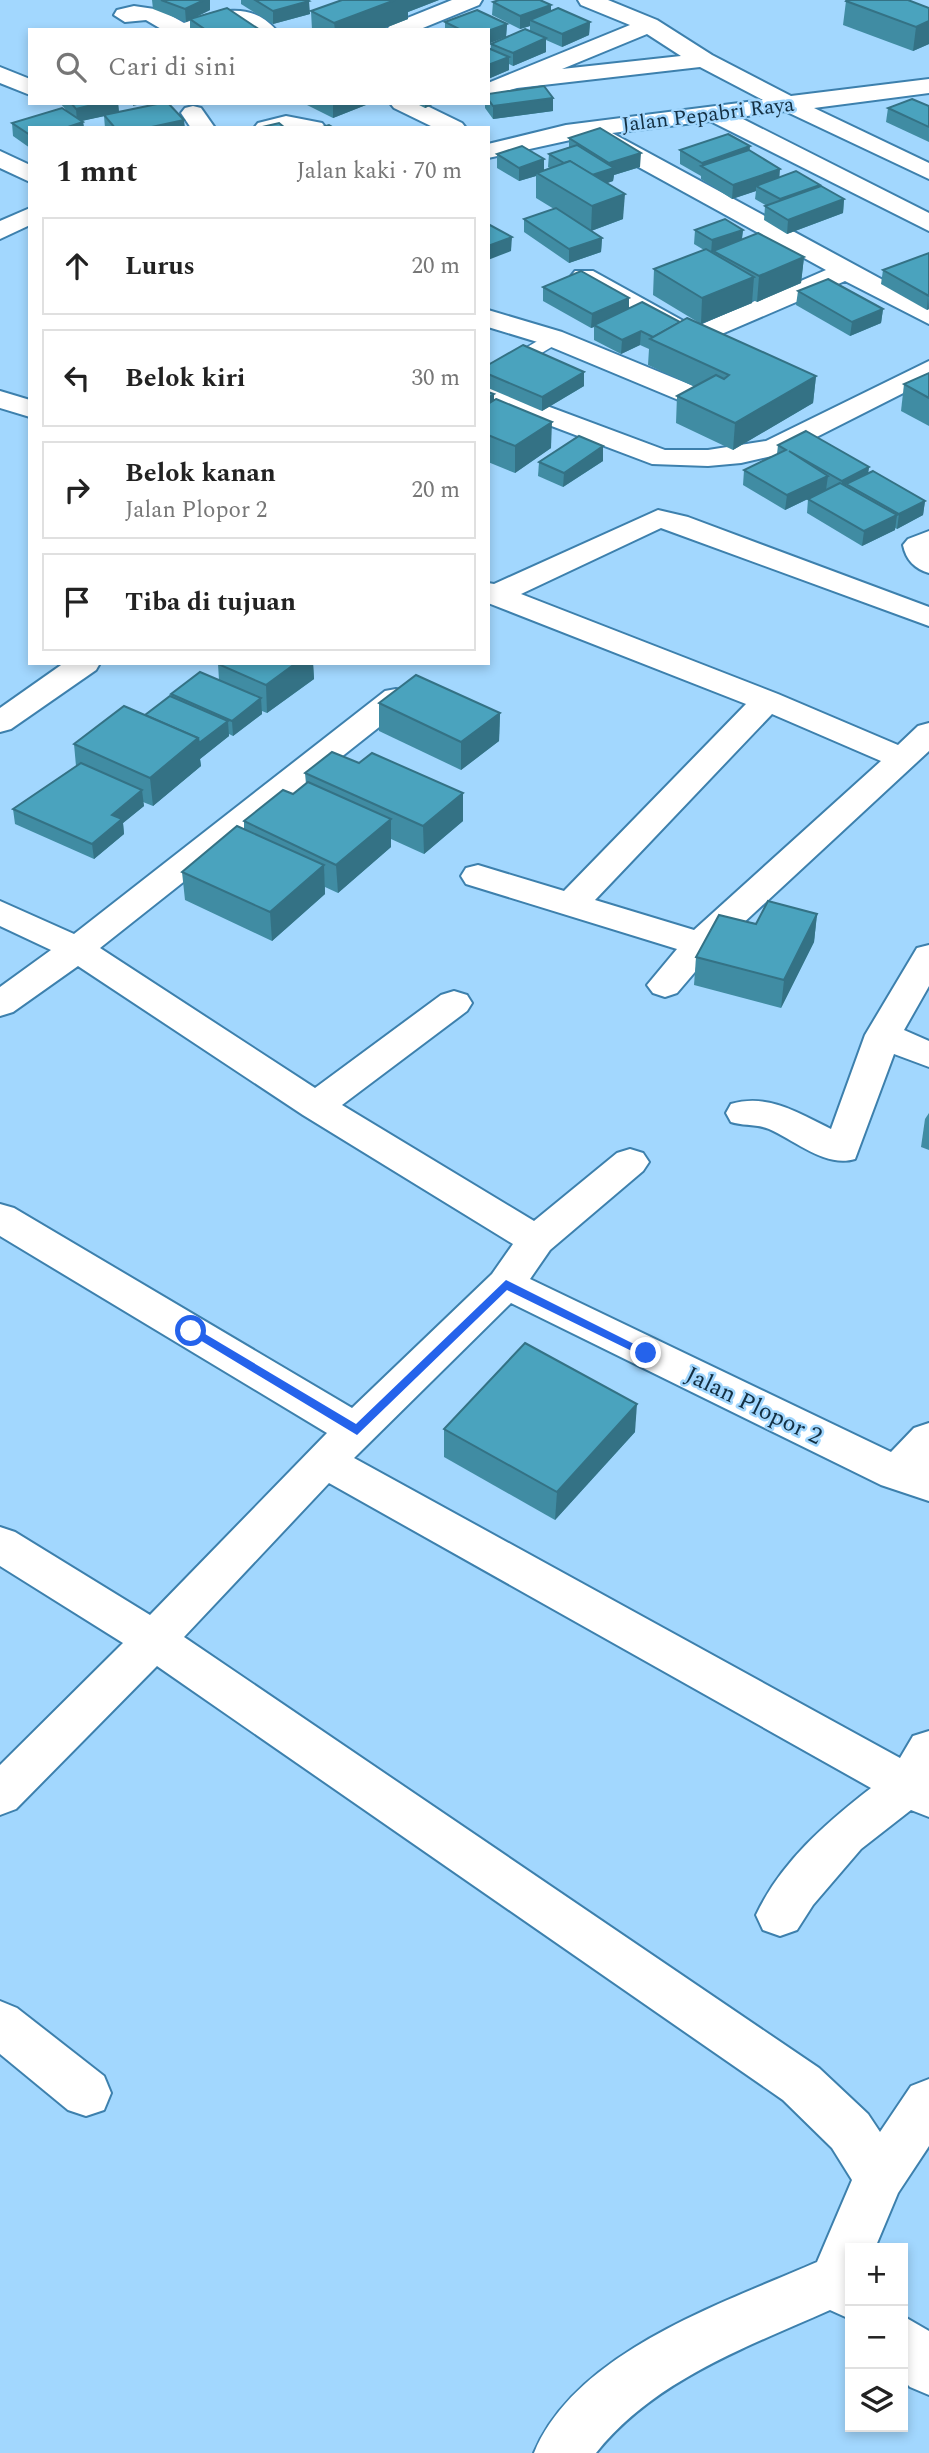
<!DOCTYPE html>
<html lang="id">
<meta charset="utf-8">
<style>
body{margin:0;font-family:Spectral,serif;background:#f6f6f6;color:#222}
.controls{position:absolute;right:21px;bottom:21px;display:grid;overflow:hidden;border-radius:0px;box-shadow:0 4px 10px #0003}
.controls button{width:63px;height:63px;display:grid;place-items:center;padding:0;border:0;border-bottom:2px solid #e0e0e0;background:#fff;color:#222;font:35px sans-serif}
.stop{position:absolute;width:21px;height:21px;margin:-16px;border:5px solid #2563eb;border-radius:50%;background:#fff}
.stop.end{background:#2563eb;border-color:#fff;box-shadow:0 2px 7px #0008}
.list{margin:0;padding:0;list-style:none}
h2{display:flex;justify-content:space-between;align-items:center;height:91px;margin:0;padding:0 28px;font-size:30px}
h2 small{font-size:23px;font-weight:400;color:#767676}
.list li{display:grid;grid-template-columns:46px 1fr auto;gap:21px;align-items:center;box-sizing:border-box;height:98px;margin:0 14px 14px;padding:0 14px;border:2px solid #e0e0e0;border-radius:0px}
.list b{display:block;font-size:26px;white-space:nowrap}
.list p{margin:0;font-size:23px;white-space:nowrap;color:#767676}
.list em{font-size:23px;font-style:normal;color:#767676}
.icon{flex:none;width:38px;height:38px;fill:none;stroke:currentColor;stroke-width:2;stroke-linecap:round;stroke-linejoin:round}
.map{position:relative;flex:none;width:929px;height:2453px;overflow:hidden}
.search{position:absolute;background:#fff;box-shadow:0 4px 10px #0003;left:28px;top:28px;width:462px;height:77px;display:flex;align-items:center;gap:18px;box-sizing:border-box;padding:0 24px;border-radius:0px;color:#767676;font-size:26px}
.panel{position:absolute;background:#fff;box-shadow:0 4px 10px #0003;left:28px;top:126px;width:462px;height:539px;border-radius:0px}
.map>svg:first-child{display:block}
</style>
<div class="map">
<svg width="929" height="2453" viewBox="0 0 929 2453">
<rect width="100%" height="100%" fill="#a2d7fe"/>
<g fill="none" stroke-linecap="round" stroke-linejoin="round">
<g stroke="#3d80ad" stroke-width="3">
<path id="service" d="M553,332l10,6 -3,4 -72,43v-15z"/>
</g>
<g stroke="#3d80ad" stroke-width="4">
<g id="minor">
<path d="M452,0h30l-3,5 -61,25h-31l3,-5z"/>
<path d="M578,0h30l49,20 55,35 79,41 138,-17v14l-115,15 115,55v16l-144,-68 -46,6 190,96v18l-219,-110 -98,12 317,172v19l-84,-43 -142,61 -33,-7 -95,-54 -4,-5 4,-5h18l94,52 13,2 126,-55 -242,-133 -96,21v-14l78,-19 197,-25 -63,-33 -183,21 -29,8v-13l142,-58 -49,-20zM647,34l34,22 -119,13z"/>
<path d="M134,6l27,4 23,13c33,-12 66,-23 92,7h-26l-15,-10 -27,10h-45l-17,-10 -21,2 -11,-7 3,-5z"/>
<path d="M0,67l30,12v16l-30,-12z"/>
<path d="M390,103h31l41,20 4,5h-31l-41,-20z"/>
<path d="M193,106l8,2 14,20h-24l-10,-15 4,-5z"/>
<path d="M286,116l36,7 4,5h-72l4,-5z"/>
<path d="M0,151l30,14v17l-30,-14z"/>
<path d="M30,208v17l-30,14v-18z"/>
<path d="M488,310l74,22 151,62 4,6 -4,6h-20l-149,-62 -56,-17z"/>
<path d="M929,361v19l-144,73 -44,10 -33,3 -56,-2 -164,-62v-18l177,66h43l58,-9z"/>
<path d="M0,391l30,9v17l-30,-9z"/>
<path d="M658,510l30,7 241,90v19l-268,-98 -140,66 257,100 120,51 20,-19 11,-3v28l-217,201 -35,41 -12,4 -12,-4 -6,-8 30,-36 -211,-65 -5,-8 5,-8 12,-3 86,26 182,-187 -258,-101v-20l6,1zM772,714l109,47 -187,169 -99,-30z"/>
<path d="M929,531v42c-14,-4 -23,-13 -26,-28l5,-6z"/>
<path d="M64,663h36l-4,7 -85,59 -11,3v-24z"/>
<path d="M396,689l11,2 5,7 -5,7 -307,243 215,140 126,-93 13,-4 13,4 5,8 -5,8 -125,94 192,116 83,-68 13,-4 13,4 6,9 -6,9 -93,79 -20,29 361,173 23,-24 15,-5v78l-48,-16 -370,-182 -157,155 546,300 13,-22 16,-5v86l-18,-7 -50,39 -48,56 -16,25 -17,6 -17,-6 -7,-15c25,-53 70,-92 115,-127l-542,-305 -145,154 635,431 49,46 12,18 31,-46 18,-7v67l-31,47 -23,55h-25v71l-20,-9c-83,37 -176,70 -234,143h-62c42,-102 190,-150 283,-191l35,-82 -20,-32 -49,-48 -626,-434 -141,143 -16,6v-50l123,-122 -123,-77v-39l15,5 135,83 177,-182 -327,-197v-32l14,4 338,200 140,-134 21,-30 -210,-129 -225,-149 -65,46 -13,4v-29l51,-37 -51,-24v-25l74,33 311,-243z"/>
<path d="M929,945v41l-25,44 25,11v26l-35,-13 -39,105c-29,9 -59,-18 -86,-30 -11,-5 -26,-3 -38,-7l-5,-9 5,-9c37,-11 68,9 100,25l34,-94 52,-87z"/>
<path d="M0,2001l17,7 87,68 7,17 -7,17 -18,6 -18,-6 -68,-56z"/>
<path d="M903,2316l26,15v64l-19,-8 -7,-7z"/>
</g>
</g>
<use href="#service" fill="#fff" fill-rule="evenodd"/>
<use href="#minor" fill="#fff" fill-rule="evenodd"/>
</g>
<g fill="#408ca3">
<path d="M152,0h58v10l-16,8 66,12h-70v-10l-4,2 -33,-13z"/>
<path d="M241,0h66l3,14 -37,10 -32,-20z"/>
<path d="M342,0h97l-31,12v7l-28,11h-68l-1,-19z"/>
<path d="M846,1l83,7v36l-16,7 -70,-26z"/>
<path d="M493,2l58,3v6l39,11 -1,13 -27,12 -16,-7v12l-33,14 -4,-2v6l-21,9v-31l3,1v-5l39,-13v-5l-10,3 -28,-14z"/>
<path d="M445,22l62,2 -1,13 -18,-7h-47h4z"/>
<path d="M488,94l65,4v13l-60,8 -8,-11v-5h3z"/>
<path d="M60,103h58l1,9 66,16h-80l-1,-12 -23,5 2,1 1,6h-54v20l-17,-12 -1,-13 55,-12z"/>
<path d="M303,103h68l-38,15z"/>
<path d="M415,103h22l-12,5z"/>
<path d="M929,106v36l-43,-20 2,-14z"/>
<path d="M569,138l71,29 -26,8 -1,6 -6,2 16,36 -32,12 11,7 -1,14 -32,11 -45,-31v-13l30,-10 -18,-11v-22l-17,5 -22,-13v-14l47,16 6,-2 -2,-1 1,-13 20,-7z"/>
<path d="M680,150l70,1 29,26 41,8 -1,2 25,12 -1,14 -56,21 -23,-14 1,-14h2l-12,-7 1,-8 -24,8 -31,-20v-3l-21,-12z"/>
<path d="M695,230h48l-1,10 62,17 -3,26 -44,19 -4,-2 -1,3 -51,21 -48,-29 1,-26 50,-19 -10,-6z"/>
<path d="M929,253v56l-2,1 -46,-26 2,-14z"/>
<path d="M543,287l86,11v11l51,13 136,54 -3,27 -80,47 -57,-27 1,-27 18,-9 -47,-22 1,-16 -9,-4 -19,9 -27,-14v-13l-3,1 -48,-27z"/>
<path d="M798,291l85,18 -2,14 -31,13 -54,-31z"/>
<path d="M488,365l96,7v14l-42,25 -54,-23z"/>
<path d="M929,373v53l-28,-15 3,-27z"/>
<path d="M488,392l6,8 57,48 -36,25 -27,-11z"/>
<path d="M778,445l91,22 -1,6 57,28 -2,14 -26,14 -2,-1v2l-33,16 -55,-33 1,-14 -23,11 -42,-25 1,-15 33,-16z"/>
<path d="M603,446v15l-40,26 -25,-11 1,-14z"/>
<path d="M219,663h94l1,16 -47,34 -5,-2v3l-29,22 -4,-2v2l-29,23 1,7 -48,40 -10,-4 1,4 -21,17 1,11 -30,25 -79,-35 -2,-15 63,-43 -2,-22 71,-29 26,-19v-2l48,-14 -1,-16z"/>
<path d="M379,703l121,10 -1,28 -38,29 -82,-39z"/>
<path d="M305,773l158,48 -39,33 -33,-15v8l-53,46 -13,-6v7l-53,47 -87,-41 -3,-28 62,-43v-8l49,-27 13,-10z"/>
<path d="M817,914l-3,28 -33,66 -87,-23 2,-28 60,-33z"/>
<path d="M929,1113v37l-8,-3 4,-28z"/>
<path d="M444,1429l191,3 -80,88 -111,-63z"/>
</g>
<g fill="#347285">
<path d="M204,0h6v10l-24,12 -1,-13z"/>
<path d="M395,0h13v19l-28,11h-45l-1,-7z"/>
<path d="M408,0h31l-31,12z"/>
<path d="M309,1l1,13 -37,10v-13z"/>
<path d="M551,5v13l-21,2v6l-10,3v-13z"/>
<path d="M929,21v23l-16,7 3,-24z"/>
<path d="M590,22l-1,13 -27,12v-13z"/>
<path d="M507,24l-1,13 -18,7v-13z"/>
<path d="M546,38v14l-33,14v-13z"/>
<path d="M509,57v13l-21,9v-14z"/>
<path d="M553,98v13l-60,8v-13z"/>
<path d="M100,103h18l1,10 -42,9 -1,-13z"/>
<path d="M133,103h12l-12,3z"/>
<path d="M337,103h34l-38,15v-13z"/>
<path d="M425,103h12l-12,5z"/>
<path d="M184,120l1,8h-38z"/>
<path d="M83,122l1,6h-19z"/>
<path d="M750,146l-1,13 -47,7v-3z"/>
<path d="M641,153l-1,14 -26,8 -1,6 -28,10 1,-14 23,-8v-6z"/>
<path d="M544,159v14h-7l-1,3 -17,5v-13z"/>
<path d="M780,169l-1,14 -23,3v5l-24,8 1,-14z"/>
<path d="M820,185l-2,13 -39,15 1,-14z"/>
<path d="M625,194l-2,25 -32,12 1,-25z"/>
<path d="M844,199l-1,14 -56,21 1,-14z"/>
<path d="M743,230l-2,13 -28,8v3h-2l1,-14z"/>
<path d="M512,237l-1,14 -23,9v-14z"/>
<path d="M602,238l-1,14 -32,11v-14z"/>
<path d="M804,257l-3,26 -44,19 2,-26z"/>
<path d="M754,277l-2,26 -51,21 1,-26z"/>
<path d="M928,296l1,13 -2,1z"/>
<path d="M629,298v14l-35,13v2l-3,1 1,-14z"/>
<path d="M883,309l-2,14 -31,13 2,-14z"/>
<path d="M641,331l-1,14 -19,9 1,-14z"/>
<path d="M584,372v14l-42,25v-14z"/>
<path d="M816,376l-3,27 -80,47 2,-27z"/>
<path d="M494,394v26l-6,4v-26z"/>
<path d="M552,422l-1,26 -36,25v-27z"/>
<path d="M603,446v15l-40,26 1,-14z"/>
<path d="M869,467l-2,14 -21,3 -1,9 -5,2 2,-14z"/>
<path d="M828,476l-2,14 -41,20 2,-15z"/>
<path d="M925,501l-2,14 -26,14 2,-15z"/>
<path d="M897,515l-2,15 -33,16 2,-15z"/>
<path d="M296,663h17l1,16 -47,34 -1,-28z"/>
<path d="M261,698l1,16 -29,22 -1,-15z"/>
<path d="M500,713l-1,28 -38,29v-28z"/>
<path d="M228,721l1,15 -29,23 1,7 -48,40 -3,-28 48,-40z"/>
<path d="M142,790l2,16 -21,17 1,11 -30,25 -2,-15 20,-29z"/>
<path d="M463,793v28l-39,33 -1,-28z"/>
<path d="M391,819v28l-53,46 -2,-28z"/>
<path d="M324,865l1,29 -53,47 -2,-29z"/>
<path d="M817,914l-3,28 -33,66 3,-28z"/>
<path d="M637,1404l-2,28 -80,88 2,-28z"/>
</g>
<g fill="#4aa3be" stroke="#347285" stroke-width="2">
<path d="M161,0h43l-19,9z"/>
<path d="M255,0h52l2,1 -36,10z"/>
<path d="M342,0h53l-61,23 -23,-12z"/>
<path d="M499,0h41l11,5 -31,11 -27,-14z"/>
<path d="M847,0h61l21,8v13l-13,6 -70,-26z"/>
<path d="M227,8l33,22h-54l-16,-11z"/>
<path d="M558,8l32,14 -28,12 -32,-14z"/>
<path d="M477,10l30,14 -19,7v-1h-27l-16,-8z"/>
<path d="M525,29l21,9 -33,15 -22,-9z"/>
<path d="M488,48l21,9 -21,8z"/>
<path d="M544,86l9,12 -60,8 -5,-7v-5z"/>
<path d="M912,99l17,7v21l-41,-19z"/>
<path d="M71,103h29l-24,6z"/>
<path d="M162,103h6l16,17 -37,8h-32l-11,-13z"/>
<path d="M62,108l21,14 -18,6h-35v7l-18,-12z"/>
<path d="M279,123l6,5h-27z"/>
<path d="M329,125l5,3h-15z"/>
<path d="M600,128l41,25 -32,10 -40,-25z"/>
<path d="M728,134l22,12 -48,17 -22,-13z"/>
<path d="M577,145l37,23 -22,7 -22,-14 -6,2 -15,-9z"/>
<path d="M522,146l22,13 -25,9 -22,-14z"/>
<path d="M749,150l31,19 -47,16 -32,-19z"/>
<path d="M570,161l55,33 -33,12 -55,-33z"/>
<path d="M796,171l24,14 -40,14 -24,-13z"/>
<path d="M821,186l23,13 -56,21 -23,-14z"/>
<path d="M556,208l46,30 -33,11 -45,-30z"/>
<path d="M725,219l18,11 -31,10 -17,-10z"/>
<path d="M488,224l24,13 -24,9z"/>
<path d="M758,233l46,24 -45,19 -46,-25z"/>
<path d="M706,249l48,28 -52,21 -48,-29z"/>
<path d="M929,253v43l-46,-26z"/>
<path d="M581,271l48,27 -37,16 -49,-27z"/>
<path d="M828,279l55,30 -31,13 -54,-31z"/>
<path d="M642,302l38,20 -27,15 -12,-6 -19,9 -28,-15z"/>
<path d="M687,318l129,58 -81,47 -58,-27 39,-21 8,4 5,-4 -79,-36z"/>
<path d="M523,345l61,27 -42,25 -54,-23v-9z"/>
<path d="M929,373v25l-25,-14z"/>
<path d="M488,392l6,2 -6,4z"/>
<path d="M496,399l56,23 -37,24 -27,-11v-31z"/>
<path d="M806,431l63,36 -27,14 -53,-30 39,25 -41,19 -43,-25 42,-20 -8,-5z"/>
<path d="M579,436l24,10 -39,27 -25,-11z"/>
<path d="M873,471l52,30 -26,13 -53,-30z"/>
<path d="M840,483l57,32 -33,16 -56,-32z"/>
<path d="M219,663h77l-30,22 -48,-21z"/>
<path d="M200,672l61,26 -29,23 -61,-27z"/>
<path d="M416,675l84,38 -39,29 -82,-39z"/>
<path d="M170,696l58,25 -29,22 -1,-5 -53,-23z"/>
<path d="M124,706l74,32 -48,40 -76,-34z"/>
<path d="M332,752l27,11 13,-10 91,40 -40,33 -118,-53z"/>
<path d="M81,763l61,27 -30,25 10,4 -30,25 -79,-35z"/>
<path d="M308,782l83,37 -55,46 -92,-44 39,-31 10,4z"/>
<path d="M237,826l87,39 -54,47 -88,-40z"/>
<path d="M768,901l49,13 -33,66 -88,-23 23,-42 37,9z"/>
<path d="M525,1343l112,61 -80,88 -113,-63z"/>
</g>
<path fill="#2563eb" d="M506,1280l146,73 -2,3h-8l-135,-66 -150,145 -172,-104 6,-4 4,1 161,96z"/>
<g text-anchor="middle" stroke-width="5" stroke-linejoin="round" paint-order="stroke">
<g font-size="21" fill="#132f42" stroke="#a2d7fe">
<text transform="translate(708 114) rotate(-7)" y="7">Jalan Pepabri Raya</text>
</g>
<g font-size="24" fill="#132f42" stroke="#a2d7fe">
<text transform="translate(754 1405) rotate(26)" y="8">Jalan Plopor 2</text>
</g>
</g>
</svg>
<div class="controls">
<button>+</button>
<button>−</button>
<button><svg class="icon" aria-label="layers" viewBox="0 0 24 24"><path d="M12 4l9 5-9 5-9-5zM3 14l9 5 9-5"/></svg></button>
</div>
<div class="stop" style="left:191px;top:1331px"></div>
<div class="stop end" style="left:646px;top:1353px"></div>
<div class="search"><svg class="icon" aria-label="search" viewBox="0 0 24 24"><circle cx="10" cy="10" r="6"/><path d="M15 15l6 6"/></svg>Cari di sini</div>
<section class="panel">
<h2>1 mnt<small>Jalan kaki · 70 m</small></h2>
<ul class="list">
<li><svg class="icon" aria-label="ahead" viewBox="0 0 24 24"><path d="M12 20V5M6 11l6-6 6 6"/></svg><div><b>Lurus</b></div><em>20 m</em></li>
<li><svg class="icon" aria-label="left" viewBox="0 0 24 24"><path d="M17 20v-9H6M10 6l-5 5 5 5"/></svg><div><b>Belok kiri</b></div><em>30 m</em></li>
<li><svg class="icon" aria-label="right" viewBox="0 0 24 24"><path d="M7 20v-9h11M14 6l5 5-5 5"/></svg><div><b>Belok kanan</b><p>Jalan Plopor 2</p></div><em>20 m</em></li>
<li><svg class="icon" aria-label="arrive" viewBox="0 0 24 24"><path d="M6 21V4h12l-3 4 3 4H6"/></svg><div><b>Tiba di tujuan</b></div></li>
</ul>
</section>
</div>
